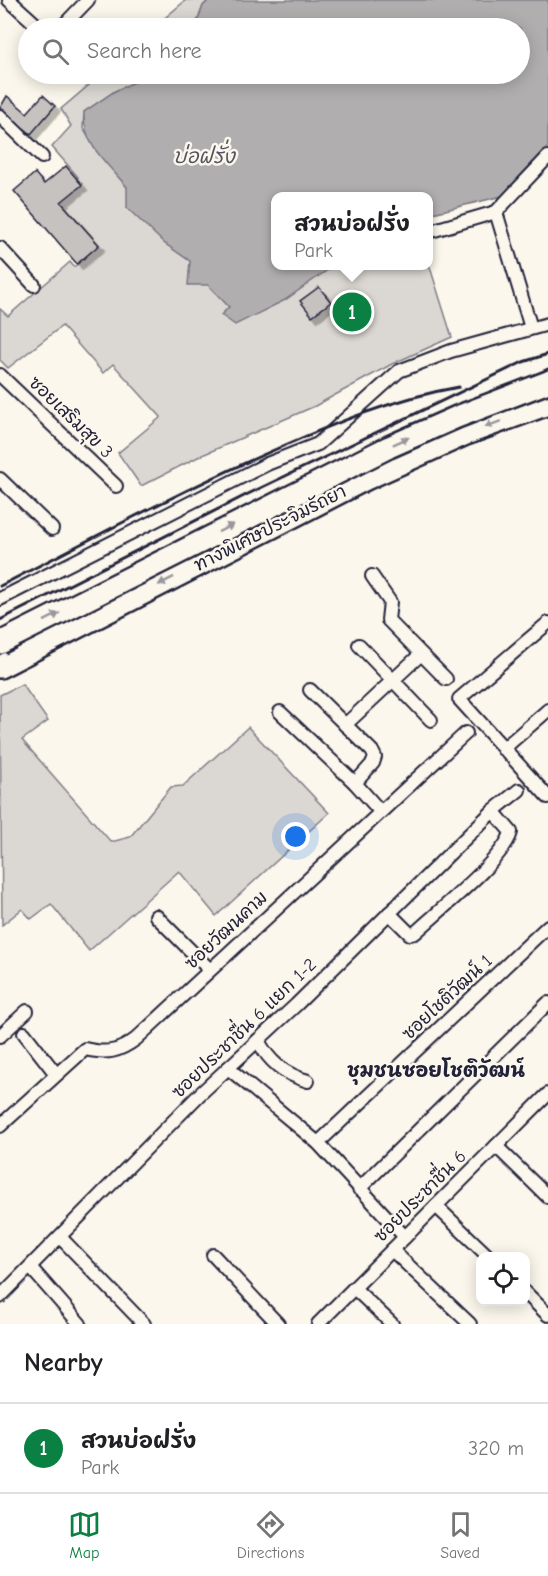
<!DOCTYPE html>
<meta charset="utf-8">
<style>
body{margin:0;font-family:"Comic Neue","Playpen Sans Thai",sans-serif;background:#f2f2f2;color:#202124}
.controls{position:absolute;right:18px;bottom:18px;display:grid;overflow:hidden;border-radius:12px;box-shadow:0 3px 15px #0003}
.controls button{width:54px;height:54px;display:grid;place-items:center;padding:0;border:0;border-bottom:2px solid #e0e0e0;background:#fff;color:#202124;font:30px sans-serif}
.you{position:absolute;left:296px;top:837px;width:21px;height:21px;margin:-15px;border:4px solid #fff;border-radius:50%;background:#1a73e8;box-shadow:0 0 0 9px #1a73e833}
.badge{display:grid;place-items:center;width:39px;height:39px;border-radius:50%;background:#0b8043;color:#fff;font-size:20px;font-weight:700}
.pin{position:absolute;translate:-50% -50%;border:3px solid #fff;box-shadow:0 2px 6px #0006}
.popup{position:absolute;left:271px;top:192px;width:162px;height:78px;box-sizing:border-box;display:grid;place-content:center;border-radius:12px;background:#fff;filter:drop-shadow(0 2px 4px #0005);font-size:20px;white-space:nowrap;color:#757577}
.popup b{font-size:22px;color:#202124}
.popup::after{content:'';position:absolute;left:50%;top:100%;margin-left:-12px;border:12px solid transparent;border-top-color:#fff}
.list{margin:0;padding:0;list-style:none}
h2{display:flex;justify-content:space-between;align-items:center;height:78px;margin:0;padding:0 24px;font-size:26px}
h2 small{font-size:20px;font-weight:400;color:#757577}
.list li{display:grid;grid-template-columns:39px 1fr auto;gap:18px;align-items:center;box-sizing:border-box;height:90px;padding:0 24px;border-top:2px solid #e0e0e0}
.list b{display:block;font-size:22px;white-space:nowrap}
.list p{margin:0;font-size:20px;white-space:nowrap;color:#757577}
.list em{font-size:20px;font-style:normal;color:#757577}
.icon{flex:none;width:33px;height:33px;fill:none;stroke:currentColor;stroke-width:2;stroke-linecap:round;stroke-linejoin:round}
.map{position:relative;flex:none;width:548px;height:1324px;overflow:hidden}
.search{position:absolute;background:#fff;box-shadow:0 3px 15px #0003;left:18px;right:18px;top:18px;height:66px;display:flex;align-items:center;gap:15px;box-sizing:border-box;padding:0 21px;border-radius:33px;color:#757577;font-size:22px}
.sheet{height:168px;background:#fff}
nav{display:flex;justify-content:space-around;align-items:center;box-sizing:border-box;height:84px;border-top:2px solid #e0e0e0;background:#fff;font-size:16px;color:#757577}
nav a{display:grid;justify-items:center;gap:3px}
nav .on{color:#0b8043}
.map>svg:first-child{display:block}
</style>
<div class="map">
<svg width="548" height="1324" viewBox="0 0 548 1324">
<defs>
<filter id="shadow"><feDropShadow dx="5.5" dy="5.5" stdDeviation="0" flood-color="#0004"/></filter>
</defs>
<rect width="100%" height="100%" fill="#fbf7ec"/>
<filter id="ink" filterUnits="userSpaceOnUse"><feTurbulence type="fractalNoise" baseFrequency=".0167" numOctaves="2"/><feDisplacementMap in="SourceGraphic" scale="12" xChannelSelector="R" yChannelSelector="G"/><feConvolveMatrix kernelMatrix="1 2 1 2 8 2 1 2 1" color-interpolation-filters="sRGB"/></filter>
<g filter="url(#ink)">
<g fill="#dbd8d3" stroke="#7e7d87" stroke-width="1.5">
<path d="M186,0h23l-6,6 -8,22h-42z"/>
<path d="M102,74h50l-37,17 -31,21 -1,16 12,21 32,38 37,56 26,18 39,46 -8,9 112,-50 96,-2 23,73 -60,27 -77,42 -115,50 -59,30 -23,-33 43,-36 -48,-53 -10,9 -41,-47 -54,42 -8,-8v-51l8,7 62,-54 4,5 19,-17 -40,-46 25,-27 -26,-30 19,-21 -10,-17z"/>
<path d="M22,684l26,37 -26,19 89,102 19,-5 41,-50 12,-1 65,-59 81,86 -113,103 -37,-45 -90,80 -38,-47 -20,15 -9,-10 -20,16 -2,-230z"/>
</g>
<path fill="#b1aeb0" stroke="#787681" stroke-width="1.5" d="M209,0h339v147l-46,49 -73,18 -1,-18h-152v70h57l-48,34 -50,25 -14,-10 8,-8 -21,-22h-20l2,-24 -26,-18 -37,-35v-21c-19,-23 -45,-43 -43,-75l31,-21 37,-17h368v-46h-325l8,-22z"/>
<g fill="#c6c2c0" stroke="#22223b" stroke-width="1.5" filter="url(#shadow)">
<path d="M43,95l12,11 -24,28 -31,-26 7,-12 20,17z"/>
<path d="M66,166l16,19 -21,17 38,43 -22,19 -63,-73 21,-18 9,11z"/>
<path d="M319,287l12,15 -19,14 -12,-15z"/>
</g>
<g fill="none" stroke-linecap="round" stroke-linejoin="round">
<g stroke="#22223b" stroke-width="16">
<g id="street">
<path d="M9,0l31,28"/>
<path d="M61,28l27,-28"/>
<path d="M0,116l42,41"/>
<path d="M496,212l35,116"/>
<path d="M431,231l65,-19 52,-55"/>
<path d="M0,248l34,37"/>
<path d="M0,375l116,111"/>
<path d="M0,479l52,50"/>
<path d="M372,576l18,26 -2,18 58,59"/>
<path d="M0,599l267,-135 51,-20 81,-73 52,-20 97,-27"/>
<path d="M548,623l-89,76 89,98"/>
<path d="M359,645l72,75"/>
<path d="M310,690l62,61 3,6 -2,6 -18,20 24,27"/>
<path d="M280,712l75,71"/>
<path d="M345,725l76,-71"/>
<path d="M503,749l45,-39"/>
<path d="M389,913l21,21 5,-1c21,-20 91,-76 96,-101l-18,-21"/>
<path d="M156,916l54,54"/>
<path d="M24,1033l32,41"/>
<path d="M0,1036l27,-25"/>
<path d="M258,1040c11,22 26,34 50,41"/>
<path d="M228,1068l90,75 87,94"/>
<path d="M0,1126l85,-77c22,5 34,3 51,-10l330,-306"/>
<path d="M318,1143l230,-217"/>
<path d="M496,1146l52,51"/>
<path d="M359,1189l189,-186"/>
<path d="M436,1206l52,50"/>
<path d="M60,1237l84,87"/>
<path d="M392,1250l78,74"/>
<path d="M213,1255l65,69"/>
<path d="M31,1268l49,56"/>
<path d="M354,1288l38,36"/>
<path d="M526,1293l22,22"/>
<path d="M0,1297l200,-203 96,-89 197,-194 26,-21"/>
<path d="M318,1324l230,-230"/>
</g>
</g>
<g stroke="#22223b" stroke-width="26">
<path id="highway" d="M0,667l366,-188 100,-45 82,-30"/>
</g>
<use href="#street" stroke="#fbf7ec" stroke-width="12"/>
<use href="#highway" stroke="#fbf7ec" stroke-width="21"/>
<g stroke="#22223b" stroke-width="3">
<path d="M0,586c91,-47 180,-95 274,-136 59,-26 121,-52 185,-63"/>
<path d="M0,620l248,-126 275,-132 25,-8"/>
<path d="M0,631l199,-100 84,-39 116,-49 101,-52 48,-22"/>
</g>
<g stroke="#22223b" stroke-width="26" stroke-linecap="butt">
<path id="highway-bridge" d="M0,643l389,-196 68,-30 91,-35"/>
</g>
<use href="#highway-bridge" stroke="#fbf7ec" stroke-width="21"/>
</g>
<defs><path id="oneway-solid" d="M-6-.8H1V-3.2L6.5 0L1 3.2V.8H-6Z" transform="scale(1.5)"/></defs>
<g fill="#99979c">
<use href="#oneway-solid" transform="translate(493 424) rotate(159)"/>
<use href="#oneway-solid" transform="translate(401 441) rotate(-24)"/>
<use href="#oneway-solid" transform="translate(226 528) rotate(-27)"/>
<use href="#oneway-solid" transform="translate(166 581) rotate(153)"/>
<use href="#oneway-solid" transform="translate(52 617) rotate(-27)"/>
</g>
</g>
<g text-anchor="middle" stroke-width="5" stroke-linejoin="round" paint-order="stroke">
<g font-size="18" fill="#22223b" stroke="#fbf7ec">
<text transform="translate(71 417) rotate(44)" y="6">ซอยเสริมสุข 3</text>
<text transform="translate(270 528) rotate(-27)" y="6">ทางพิเศษประจิมรัถยา</text>
<text transform="translate(226 930) rotate(-43)" y="6">ซอยวัฒนคาม</text>
<text transform="translate(447 997) rotate(-43)" y="6">ซอยโชติวัฒน์ 1</text>
<text transform="translate(244 1028) rotate(-44)" y="6">ซอยประชาชื่น 6 แยก 1-2</text>
<text transform="translate(420 1196) rotate(-45)" y="6">ซอยประชาชื่น 6</text>
</g>
<g font-size="20" font-style="italic" fill="#545364" stroke="#fbf7ec">
<text x="204" y="163">บ่อฝรั่ง</text>
</g>
<g font-size="20" font-weight="bold" fill="#22223b" stroke="#fbf7ec">
<text x="436" y="1077">ชุมชนซอยโชติวัฒน์</text>
</g>
</g>
</svg>
<div class="controls">
<button><svg class="icon" aria-label="locate" viewBox="0 0 24 24"><circle cx="12" cy="12" r="6"/><path d="M12 2v4M12 18v4M2 12h4M18 12h4"/></svg></button>
</div>
<div class="you"></div>
<div class="pin badge" style="left:352px;top:312px">1</div>
<div class="popup"><b>สวนบ่อฝรั่ง</b>Park</div>
<div class="search"><svg class="icon" aria-label="search" viewBox="0 0 24 24"><circle cx="10" cy="10" r="6"/><path d="M15 15l6 6"/></svg>Search here</div>
</div>
<section class="sheet">
<h2>Nearby<small></small></h2>
<ul class="list">
<li><span class="badge">1</span><div><b>สวนบ่อฝรั่ง</b><p>Park</p></div><em>320 m</em></li>
</ul>
</section>
<nav>
<a class="on"><svg class="icon" aria-label="map" viewBox="0 0 24 24"><path d="M3 6l6-2 6 2 6-2v14l-6 2-6-2-6 2zM9 4v14M15 6v14"/></svg>Map</a>
<a><svg class="icon" aria-label="directions" viewBox="0 0 24 24"><path d="M12 3l9 9-9 9-9-9zM9 14v-3h6M13 9l2 2-2 2"/></svg>Directions</a>
<a><svg class="icon" aria-label="saved" viewBox="0 0 24 24"><path d="M7 4h10v16l-5-4-5 4z"/></svg>Saved</a>
</nav>
